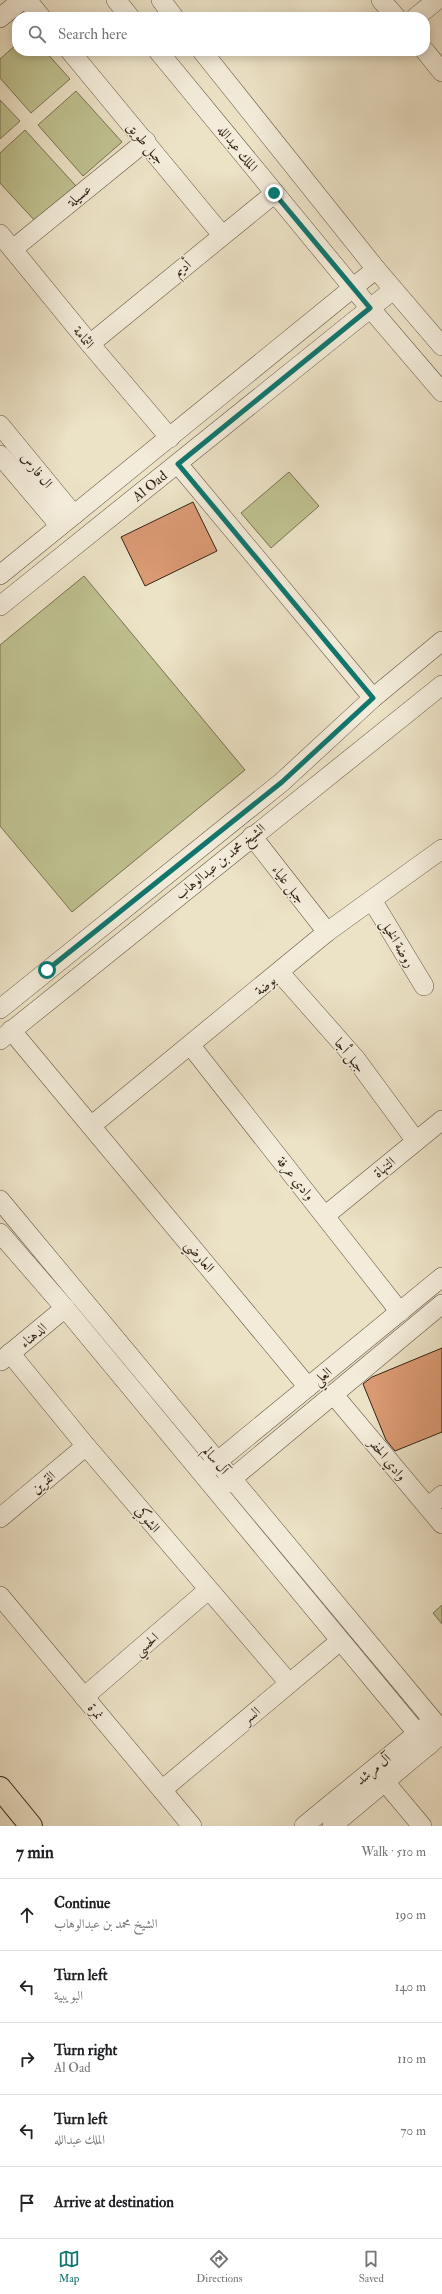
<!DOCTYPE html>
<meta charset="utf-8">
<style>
body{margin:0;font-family:"IM FELL Double Pica",Amiri,serif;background:#f6f6f6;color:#202124}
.stop{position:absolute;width:12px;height:12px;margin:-9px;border:3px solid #0f766e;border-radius:50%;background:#fff}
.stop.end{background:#0f766e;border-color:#fff;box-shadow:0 1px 4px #0008}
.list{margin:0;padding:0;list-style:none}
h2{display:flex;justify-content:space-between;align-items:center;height:52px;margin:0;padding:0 16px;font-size:17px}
h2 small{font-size:13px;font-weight:400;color:#757577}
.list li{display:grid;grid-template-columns:26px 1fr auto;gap:12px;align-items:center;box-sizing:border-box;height:72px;padding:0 16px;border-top:1px solid #e0e0e0}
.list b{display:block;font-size:15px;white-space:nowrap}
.list p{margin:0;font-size:13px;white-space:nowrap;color:#757577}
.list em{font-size:13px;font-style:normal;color:#757577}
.icon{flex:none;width:22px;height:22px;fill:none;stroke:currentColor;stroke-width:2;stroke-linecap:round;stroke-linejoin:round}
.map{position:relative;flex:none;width:442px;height:1826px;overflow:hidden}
.search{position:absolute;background:#fff;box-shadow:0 2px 10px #0003;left:12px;right:12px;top:12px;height:44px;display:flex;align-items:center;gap:10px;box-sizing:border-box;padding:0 14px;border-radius:16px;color:#757577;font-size:15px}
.sheet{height:412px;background:#fff}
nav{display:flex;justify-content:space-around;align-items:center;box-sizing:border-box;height:56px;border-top:1px solid #e0e0e0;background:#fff;font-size:11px;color:#757577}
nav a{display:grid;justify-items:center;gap:2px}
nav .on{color:#0f766e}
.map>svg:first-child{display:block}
</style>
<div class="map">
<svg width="442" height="1826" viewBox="0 0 442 1826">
<rect width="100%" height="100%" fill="#ece2c6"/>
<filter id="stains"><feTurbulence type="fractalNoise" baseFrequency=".005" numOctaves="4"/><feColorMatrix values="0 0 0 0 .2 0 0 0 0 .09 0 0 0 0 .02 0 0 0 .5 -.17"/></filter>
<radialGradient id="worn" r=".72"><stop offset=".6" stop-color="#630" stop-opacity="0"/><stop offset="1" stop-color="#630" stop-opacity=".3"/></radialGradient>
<g fill="#bfc190" stroke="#7a7253">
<path d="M17,44v7h28l25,28 -39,34 -31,-35v-19z"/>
<path d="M76,91l46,51 -39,34 -45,-51z"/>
<path d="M0,100l20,21 -20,18z"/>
<path d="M25,130l51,56 -40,36 -36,-39v-30z"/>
<path d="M289,472l30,34 -48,42 -30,-35z"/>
<path d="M84,576l161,194 -173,142 -72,-86v-181z"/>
<path d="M442,1605v19l-9,-11z"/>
</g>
<g fill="#da9a73" stroke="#342416">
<path d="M193,502l24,49 -72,35 -24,-49z"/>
<path d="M442,1348v84l-47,19 -9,-11 -23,-56 9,-7z"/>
</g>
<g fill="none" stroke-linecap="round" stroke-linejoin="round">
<g stroke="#625442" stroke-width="20">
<g id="minor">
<path d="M27,0l14,17"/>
<path d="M116,0l14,17"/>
<path d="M161,0l13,17"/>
<path d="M381,0l15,17"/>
<path d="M416,17l21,-17"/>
<path d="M0,18l22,-18"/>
<path d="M70,51l152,184"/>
<path d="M158,51l195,237 89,104"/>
<path d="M202,51l174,218 66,77"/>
<path d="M425,51l17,21"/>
<path d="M0,234l90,110 80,94"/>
<path d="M13,249l133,-108"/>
<path d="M90,344l185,-151"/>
<path d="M0,425l74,90"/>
<path d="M0,455l60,71"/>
<path d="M178,464l195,234"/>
<path d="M0,575l376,-306"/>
<path id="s1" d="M0,606l393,-316"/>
<path d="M252,836l75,96"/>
<path d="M372,900l52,86"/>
<path d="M280,973l75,85 61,83"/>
<path d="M0,1009l282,-227 91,-84 69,-57"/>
<path d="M11,1030l297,357"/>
<path d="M0,1040l442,-355"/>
<path d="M191,1046l209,266"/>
<path d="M91,1126l236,-194 115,-83"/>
<path d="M0,1200l442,531"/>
<path d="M326,1215l116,-95"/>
<path d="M0,1233l65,75 363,438"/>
<path d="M10,1353l76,93 203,237"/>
<path d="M1,1361l64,-53"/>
<path d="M333,1394l109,130"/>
<path d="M208,1469l234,-192"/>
<path d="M222,1487l220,-183"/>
<path d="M428,1507l14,-12"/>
<path d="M0,1518l86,-72"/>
<path d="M0,1596l192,230"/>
<path d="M84,1697l124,-107"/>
<path d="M385,1782l37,44"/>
<path d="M162,1790l178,-149"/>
<path d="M304,1826l122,-100"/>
<path d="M332,1826l105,-88"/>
</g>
</g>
<g stroke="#342416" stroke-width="24">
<path id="major" d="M0,1788l31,38"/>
</g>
<use href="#minor" stroke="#f3ecda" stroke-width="19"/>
<use href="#major" stroke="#ece2c6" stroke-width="22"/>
</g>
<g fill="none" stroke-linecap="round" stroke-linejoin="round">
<path stroke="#0f766e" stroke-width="5" d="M47,970l235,-188 91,-84 -195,-234 192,-156 -96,-115"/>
</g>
<g text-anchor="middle" stroke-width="3" stroke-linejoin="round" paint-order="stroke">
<g font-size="14" fill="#342416" stroke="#f3ecda">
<text transform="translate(146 143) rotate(50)" y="5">جبل طويق</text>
<text transform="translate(238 148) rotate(51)" y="5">الملك عبدالله</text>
<text transform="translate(79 195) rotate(-39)" y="5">عسيلة</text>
<text transform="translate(182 268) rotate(-40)" y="5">أديم</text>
<text transform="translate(84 337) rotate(51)" y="5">الثمامة</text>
<text transform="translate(37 470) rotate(51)" y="5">ال فارس</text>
<text dy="5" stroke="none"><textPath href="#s1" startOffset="192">Al Oad</textPath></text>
<text transform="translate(220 861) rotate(-39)" y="5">الشيخ محمد بن عبدالوهاب</text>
<text transform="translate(289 884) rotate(52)" y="5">جبل علياء</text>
<text transform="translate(398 943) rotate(59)" y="5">روضة الخيل</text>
<text transform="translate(265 985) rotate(-39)" y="5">بوضة</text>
<text transform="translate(350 1055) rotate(51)" y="5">جبل أجا</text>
<text transform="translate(384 1167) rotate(-39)" y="5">التنهاة</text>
<text transform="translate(296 1178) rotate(51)" y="5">وادي عرفة</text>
<text transform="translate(200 1256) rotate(50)" y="5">العارضي</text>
<text transform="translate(33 1335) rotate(-40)" y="5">الدهناء</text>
<text transform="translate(322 1376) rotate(-39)" y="5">العلي</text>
<text transform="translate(388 1459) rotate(50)" y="5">وادي الحفر</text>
<text transform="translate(216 1460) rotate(50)" y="5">آل سالم</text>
<text transform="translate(43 1482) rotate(-40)" y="5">القرين</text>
<text transform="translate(148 1519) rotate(50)" y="5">الشوكي</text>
<text transform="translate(146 1644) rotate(-41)" y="5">الحسي</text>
<text transform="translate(96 1711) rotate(50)" y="5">نمرة</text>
<text transform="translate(251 1715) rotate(-40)" y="5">السر</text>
<text transform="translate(373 1769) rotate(-39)" y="5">آل مرشد</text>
</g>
</g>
<rect width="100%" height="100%" filter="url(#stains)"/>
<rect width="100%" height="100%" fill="url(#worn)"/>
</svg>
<div class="stop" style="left:47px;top:970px"></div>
<div class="stop end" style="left:274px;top:193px"></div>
<div class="search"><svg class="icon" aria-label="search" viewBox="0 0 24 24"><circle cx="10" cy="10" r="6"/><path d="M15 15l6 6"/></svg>Search here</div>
</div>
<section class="sheet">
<h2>7 min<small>Walk · 510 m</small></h2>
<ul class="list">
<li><svg class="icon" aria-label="ahead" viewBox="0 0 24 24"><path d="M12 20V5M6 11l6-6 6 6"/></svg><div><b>Continue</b><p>الشيخ محمد بن عبدالوهاب</p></div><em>190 m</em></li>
<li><svg class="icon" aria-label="left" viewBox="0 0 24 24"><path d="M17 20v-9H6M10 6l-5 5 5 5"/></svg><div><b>Turn left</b><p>البويبية</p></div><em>140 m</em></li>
<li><svg class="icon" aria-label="right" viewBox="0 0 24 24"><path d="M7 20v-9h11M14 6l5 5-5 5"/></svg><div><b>Turn right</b><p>Al Oad</p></div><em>110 m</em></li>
<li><svg class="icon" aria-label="left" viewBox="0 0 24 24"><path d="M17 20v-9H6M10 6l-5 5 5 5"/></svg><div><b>Turn left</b><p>الملك عبدالله</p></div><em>70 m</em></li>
<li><svg class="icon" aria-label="arrive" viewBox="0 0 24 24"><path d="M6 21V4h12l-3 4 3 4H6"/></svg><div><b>Arrive at destination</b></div></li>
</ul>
</section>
<nav>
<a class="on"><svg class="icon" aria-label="map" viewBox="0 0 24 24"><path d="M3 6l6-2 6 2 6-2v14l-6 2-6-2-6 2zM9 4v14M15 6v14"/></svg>Map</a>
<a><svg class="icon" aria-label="directions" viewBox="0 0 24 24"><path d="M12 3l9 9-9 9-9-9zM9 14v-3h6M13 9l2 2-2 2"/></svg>Directions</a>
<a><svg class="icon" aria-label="saved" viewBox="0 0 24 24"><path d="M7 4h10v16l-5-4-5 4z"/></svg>Saved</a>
</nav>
